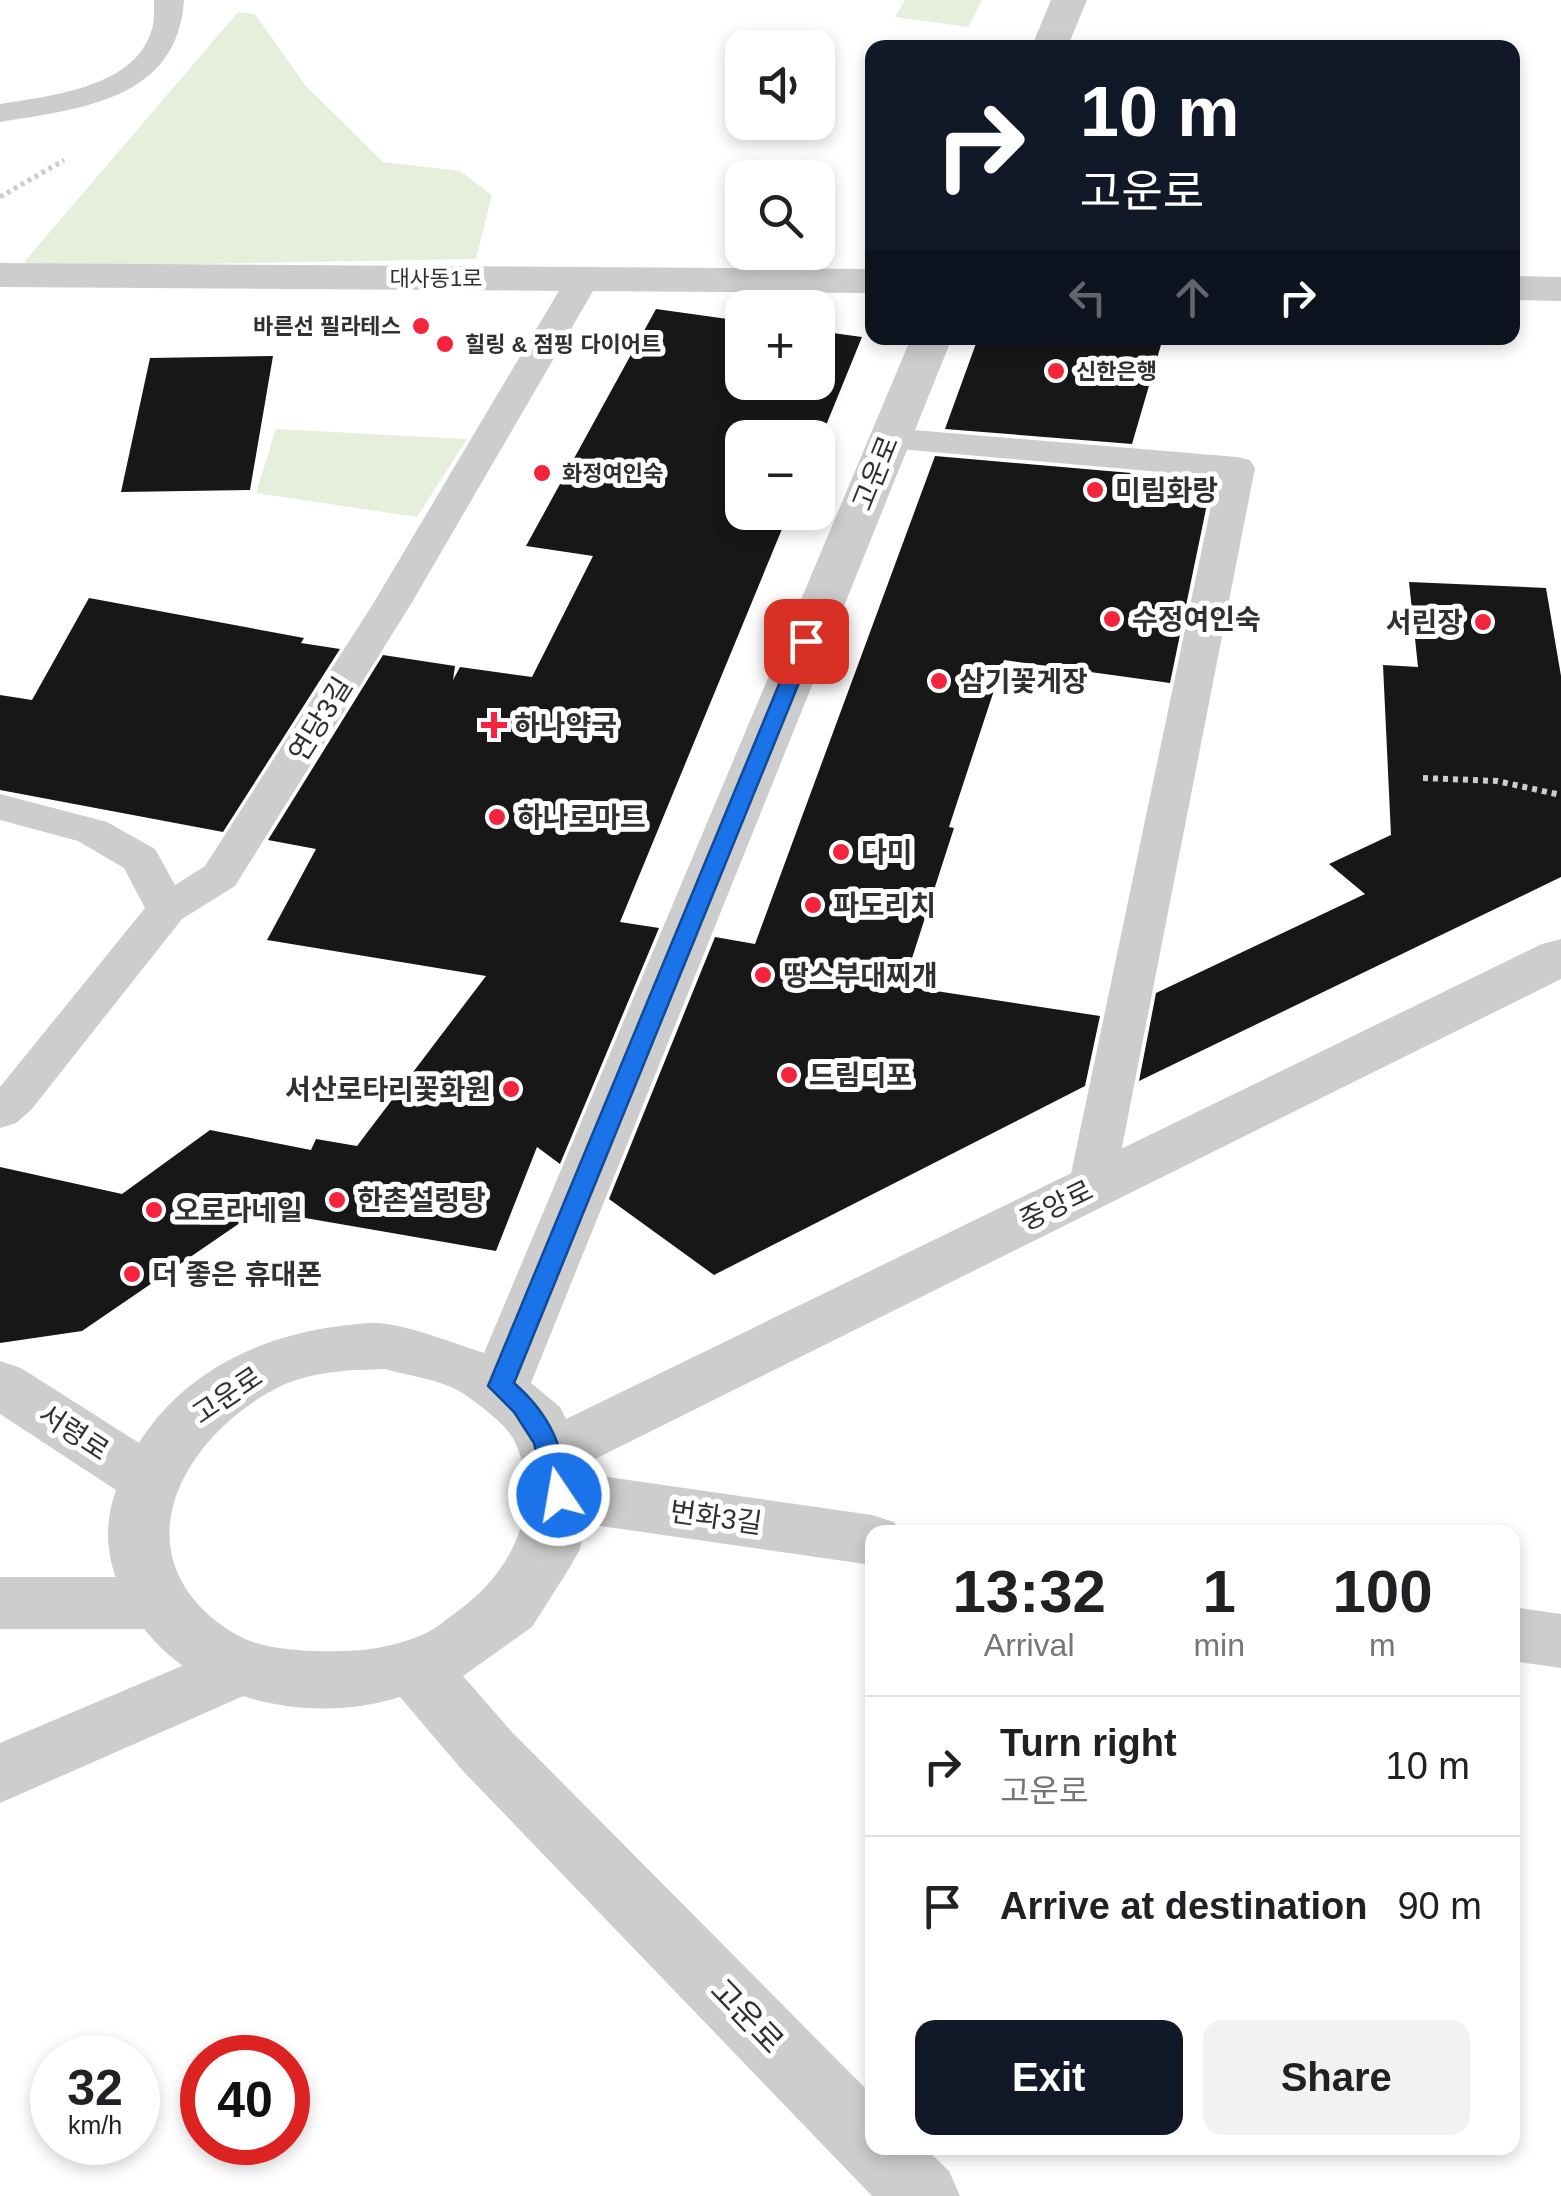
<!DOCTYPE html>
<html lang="en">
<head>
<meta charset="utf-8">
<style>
	:root { --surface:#fff; --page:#f2f2f2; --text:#202124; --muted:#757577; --line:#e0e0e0; --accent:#111827 }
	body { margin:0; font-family:Arial,"Noto Sans KR",sans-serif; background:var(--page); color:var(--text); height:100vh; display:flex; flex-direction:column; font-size:38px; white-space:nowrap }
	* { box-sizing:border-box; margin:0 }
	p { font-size:32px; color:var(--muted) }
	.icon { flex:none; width:55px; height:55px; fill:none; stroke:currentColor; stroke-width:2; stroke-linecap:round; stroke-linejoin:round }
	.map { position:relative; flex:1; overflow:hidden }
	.panel { position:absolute; left:865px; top:1525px; width:655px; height:630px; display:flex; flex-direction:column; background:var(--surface); border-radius:20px; box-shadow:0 5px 15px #0003 }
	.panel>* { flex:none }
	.hud { position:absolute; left:865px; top:40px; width:655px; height:305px; border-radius:20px; box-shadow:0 5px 15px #0003; background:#111827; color:#fff; overflow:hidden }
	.fabs { position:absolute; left:725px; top:30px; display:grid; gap:20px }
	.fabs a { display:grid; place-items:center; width:110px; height:110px; border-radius:20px; background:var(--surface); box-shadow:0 5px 15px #0003; font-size:50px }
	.speed { position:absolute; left:30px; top:2035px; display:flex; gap:20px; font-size:50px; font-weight:700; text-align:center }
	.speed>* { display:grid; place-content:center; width:130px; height:130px; border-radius:50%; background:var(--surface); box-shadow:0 5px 15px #0003; line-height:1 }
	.speed small { font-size:25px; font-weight:400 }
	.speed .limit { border:15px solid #d22; background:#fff; color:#111 }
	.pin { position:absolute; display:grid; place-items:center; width:85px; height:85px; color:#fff; margin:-42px; border-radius:20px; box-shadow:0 5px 15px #0006 }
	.me { position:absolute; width:110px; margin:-55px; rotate:348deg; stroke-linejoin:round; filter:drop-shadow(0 0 8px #0008) }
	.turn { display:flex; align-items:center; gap:35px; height:210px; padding:0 50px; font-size:45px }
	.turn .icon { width:130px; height:130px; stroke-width:2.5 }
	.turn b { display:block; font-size:70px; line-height:85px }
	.lanes { display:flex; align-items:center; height:95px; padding:0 50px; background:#0003; justify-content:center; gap:50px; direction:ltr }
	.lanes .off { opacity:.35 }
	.eta { display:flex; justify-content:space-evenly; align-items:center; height:170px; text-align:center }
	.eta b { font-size:60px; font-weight:700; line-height:70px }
	.action { display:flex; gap:20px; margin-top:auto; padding:20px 50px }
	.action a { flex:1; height:115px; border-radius:20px; background:var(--accent); color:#fff; font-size:40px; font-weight:700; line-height:115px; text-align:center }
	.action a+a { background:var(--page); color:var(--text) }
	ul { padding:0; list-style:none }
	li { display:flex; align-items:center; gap:30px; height:140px; padding:0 50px; border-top:2px solid var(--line) }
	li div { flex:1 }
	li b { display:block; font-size:38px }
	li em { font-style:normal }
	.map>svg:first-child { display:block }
</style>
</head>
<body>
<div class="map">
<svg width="1561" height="2196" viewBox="0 0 1561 2196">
	<rect width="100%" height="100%" fill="#fff"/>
	<!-- green -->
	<g fill="#e6eedc">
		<polygon points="905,0 982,0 968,27 895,17"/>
		<polygon points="238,12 255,14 305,85 383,162 460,171 492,195 476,259 40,267 24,262"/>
		<polygon points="276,429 467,439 417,517 256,493"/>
	</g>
	<!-- building -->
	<g fill="#171717">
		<polygon points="656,309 742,321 742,382 818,382 818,331 862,337 818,445 818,438 742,438 742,512 789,512 620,922 659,928 560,1164 537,1147 496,1251 259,1210 82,1331 0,1343 0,1167 122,1194 210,1130 311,1150 316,1139 357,1146 486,976 267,940 316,849 268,840 383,655 455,666 453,680 460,667 532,677 593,556 526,546"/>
		<polygon points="978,338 1163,338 1132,444 945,429"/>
		<polygon points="273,356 250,490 121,492 150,358"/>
		<polygon points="935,456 1212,480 1170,683 1004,660 949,827 954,828 903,986 1100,1016 1085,1086 714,1275 609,1199 715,937 755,944"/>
		<polygon points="1409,582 1546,588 1561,676 1561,877 1139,1081 1156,993 1365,894 1329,864 1391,835 1383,665 1418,667"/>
		<polygon points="89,598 304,638 301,643 340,649 223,832 0,790 0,695 32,700"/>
	</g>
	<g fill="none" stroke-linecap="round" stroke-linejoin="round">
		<!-- path-far1 -->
		<polyline stroke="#cdcdcd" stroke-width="5" stroke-dasharray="4 4" stroke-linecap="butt" points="0,197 64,160"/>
		<!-- path -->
		<polyline stroke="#cdcdcd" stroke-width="6" stroke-dasharray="5 5" stroke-linecap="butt" points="1423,778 1497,781 1561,795"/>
		<!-- service -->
		<g fill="#cdcdcd" fill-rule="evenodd">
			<path d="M154 0H184C178 100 80 109 0 122V104C49 96 133 88 151 32 155 22 154 10 154 0Z"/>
			<polygon points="583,269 595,272 600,279 411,604 235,886 182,919 31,1110 16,1123 0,1128 0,1087 145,908 124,868 78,841 0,820 0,794 107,822 155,849 175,885 205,866 373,604 566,279 571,272"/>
			<polygon points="889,428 1237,457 1250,460 1255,468 1114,1188 1107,1200 1091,1205 1075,1200 1068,1188 1217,477 876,447 871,439 876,431"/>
		</g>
		<!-- minor -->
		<g fill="#cdcdcd" fill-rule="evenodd">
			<polygon points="0,263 872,269 872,293 0,287"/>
			<polygon points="1512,276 1561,277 1561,301 1512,300"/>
			<polygon points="559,1470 872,1515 894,1522 900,1532 872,1532 872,1565 559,1520 537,1512 528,1495 537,1478"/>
			<polygon points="0,1577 158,1577 181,1584 190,1603 181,1622 158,1629 0,1629"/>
			<polygon points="1512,1607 1561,1614 1561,1668 1512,1661"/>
			<polygon points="241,1641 264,1649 274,1668 264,1687 0,1803 0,1743"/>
		</g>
		<!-- tertiary -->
		<g fill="#cdcdcd" fill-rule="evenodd">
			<polygon points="1051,0 1087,0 1067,48 1031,48"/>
			<path d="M911 338H952L531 1383 560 1407 566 1419 1542 944 1561 939V979L583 1465 590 1485 580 1549 570 1567 532 1627 463 1676 511 1731 872 2095V2148H925L949 2171 960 2196H872L463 1771 400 1697C304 1727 183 1699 130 1608 108 1570 101 1532 116 1490L0 1414V1361L21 1368 139 1443C181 1375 255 1338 333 1327 349 1325 370 1321 387 1324 419 1329 453 1343 484 1353ZM385 1369C409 1376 444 1380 464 1394 478 1404 506 1424 514 1440 545 1504 513 1571 459 1610 448 1618 435 1630 422 1635 382 1651 353 1652 311 1651 275 1649 249 1646 220 1624 117 1546 189 1431 281 1386 313 1371 351 1370 385 1369Z"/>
		</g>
	</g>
	<!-- route -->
	<path fill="#1a73e8" stroke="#114b97" stroke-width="2.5" d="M806 635 816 641 514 1383C553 1417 561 1447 572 1495L568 1502H550L546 1495 534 1443 514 1412 488 1386 797 641Z"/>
	<!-- markers -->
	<g fill="#f5233b" stroke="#fff" stroke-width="4">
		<circle cx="421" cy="326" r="10"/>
		<circle cx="445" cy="344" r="10"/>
		<circle cx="1056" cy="371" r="10"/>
		<circle cx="542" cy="473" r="10"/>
		<circle cx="1095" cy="490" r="10"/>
		<circle cx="1112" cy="619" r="10"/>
		<circle cx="1483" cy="622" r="10"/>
		<circle cx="939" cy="681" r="10"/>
		<path d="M489 710h10v10h10v10h-10v10h-10v-10h-10v-10h10z"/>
		<circle cx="497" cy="817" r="10"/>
		<circle cx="841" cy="852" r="10"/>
		<circle cx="813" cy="905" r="10"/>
		<circle cx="763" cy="975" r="10"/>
		<circle cx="789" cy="1075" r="10"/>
		<circle cx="511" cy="1089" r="10"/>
		<circle cx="337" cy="1200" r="10"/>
		<circle cx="154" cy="1210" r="10"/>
		<circle cx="132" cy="1274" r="10"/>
	</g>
	<g text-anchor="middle" stroke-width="10" stroke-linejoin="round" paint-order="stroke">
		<!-- far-street labels -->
		<g font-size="22" fill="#303030" stroke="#fff">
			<text x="436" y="286">대사동1로</text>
		</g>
		<!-- far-poi labels -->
		<g font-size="22" font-weight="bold" fill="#303030" stroke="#fff" text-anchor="start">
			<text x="401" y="334" text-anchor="end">바른선 필라테스</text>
			<text x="465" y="352">힐링 &amp; 점핑 다이어트</text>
			<text x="1076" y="379">신한은행</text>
			<text x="562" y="481">화정여인숙</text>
		</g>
		<!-- street labels -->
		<g font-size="28" fill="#303030" stroke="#fff">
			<text transform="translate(875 473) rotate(-68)" y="10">고운로</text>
			<text transform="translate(320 719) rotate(-58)" y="10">연당3길</text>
			<text transform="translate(1056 1205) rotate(-26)" y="10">중앙로</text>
			<text transform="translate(227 1395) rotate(-34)" y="10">고운로</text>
			<text transform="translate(74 1432) rotate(33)" y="10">서령로</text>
			<text transform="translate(716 1517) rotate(8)" y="10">번화3길</text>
		</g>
		<!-- poi labels -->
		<g font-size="28" font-weight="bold" fill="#303030" stroke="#fff" text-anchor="start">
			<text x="1115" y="500">미림화랑</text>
			<text x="1132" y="629">수정여인숙</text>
			<text x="1463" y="632" text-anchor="end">서린장</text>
			<text x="959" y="691">삼기꽃게장</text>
			<text x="514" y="735">하나약국</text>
			<text x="517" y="827">하나로마트</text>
			<text x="861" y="862">다미</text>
			<text x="833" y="915">파도리치</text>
			<text x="783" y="985">땅스부대찌개</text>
			<text x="809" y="1085">드림디포</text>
			<text x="491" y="1099" text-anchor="end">서산로타리꽃화원</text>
			<text x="357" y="1210">한촌설렁탕</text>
			<text x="174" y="1220">오로라네일</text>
			<text x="152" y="1284">더 좋은 휴대폰</text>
		</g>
		<!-- near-street labels -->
		<g font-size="32" fill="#303030" stroke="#fff">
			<text transform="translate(747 2016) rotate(46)" y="11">고운로</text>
		</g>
	</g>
</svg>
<div class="fabs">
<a><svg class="icon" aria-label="sound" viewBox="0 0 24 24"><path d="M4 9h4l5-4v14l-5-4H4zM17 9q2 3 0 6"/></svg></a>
<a><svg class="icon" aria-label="search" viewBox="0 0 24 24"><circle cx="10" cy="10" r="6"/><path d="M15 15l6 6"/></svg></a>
<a>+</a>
<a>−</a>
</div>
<div class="speed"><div>32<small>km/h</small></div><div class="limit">40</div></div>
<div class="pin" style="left:806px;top:641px;background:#d93025"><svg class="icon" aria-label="arrive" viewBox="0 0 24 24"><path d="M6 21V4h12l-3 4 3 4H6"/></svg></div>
<svg class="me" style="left:559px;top:1495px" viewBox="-20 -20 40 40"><circle r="17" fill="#1a73e8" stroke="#fff" stroke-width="3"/><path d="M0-11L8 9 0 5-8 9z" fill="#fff"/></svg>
<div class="hud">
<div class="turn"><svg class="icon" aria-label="right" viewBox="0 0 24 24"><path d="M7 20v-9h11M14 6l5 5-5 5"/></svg><div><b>10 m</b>고운로</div></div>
<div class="lanes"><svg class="icon off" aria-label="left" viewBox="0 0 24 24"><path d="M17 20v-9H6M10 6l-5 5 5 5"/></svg><svg class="icon off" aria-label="ahead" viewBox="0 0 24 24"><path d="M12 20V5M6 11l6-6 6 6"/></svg><svg class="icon" aria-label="right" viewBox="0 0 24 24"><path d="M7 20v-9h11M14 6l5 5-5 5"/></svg></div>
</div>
<section class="panel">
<div class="eta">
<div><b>13:32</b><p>Arrival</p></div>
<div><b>1</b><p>min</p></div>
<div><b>100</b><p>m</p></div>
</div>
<ul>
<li><svg class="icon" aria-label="right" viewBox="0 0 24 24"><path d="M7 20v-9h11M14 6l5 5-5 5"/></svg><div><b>Turn right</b><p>고운로</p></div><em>10 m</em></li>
<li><svg class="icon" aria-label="arrive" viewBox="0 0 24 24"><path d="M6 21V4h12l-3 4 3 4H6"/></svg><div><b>Arrive at destination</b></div><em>90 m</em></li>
</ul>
<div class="action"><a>Exit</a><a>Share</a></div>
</section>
</div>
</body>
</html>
